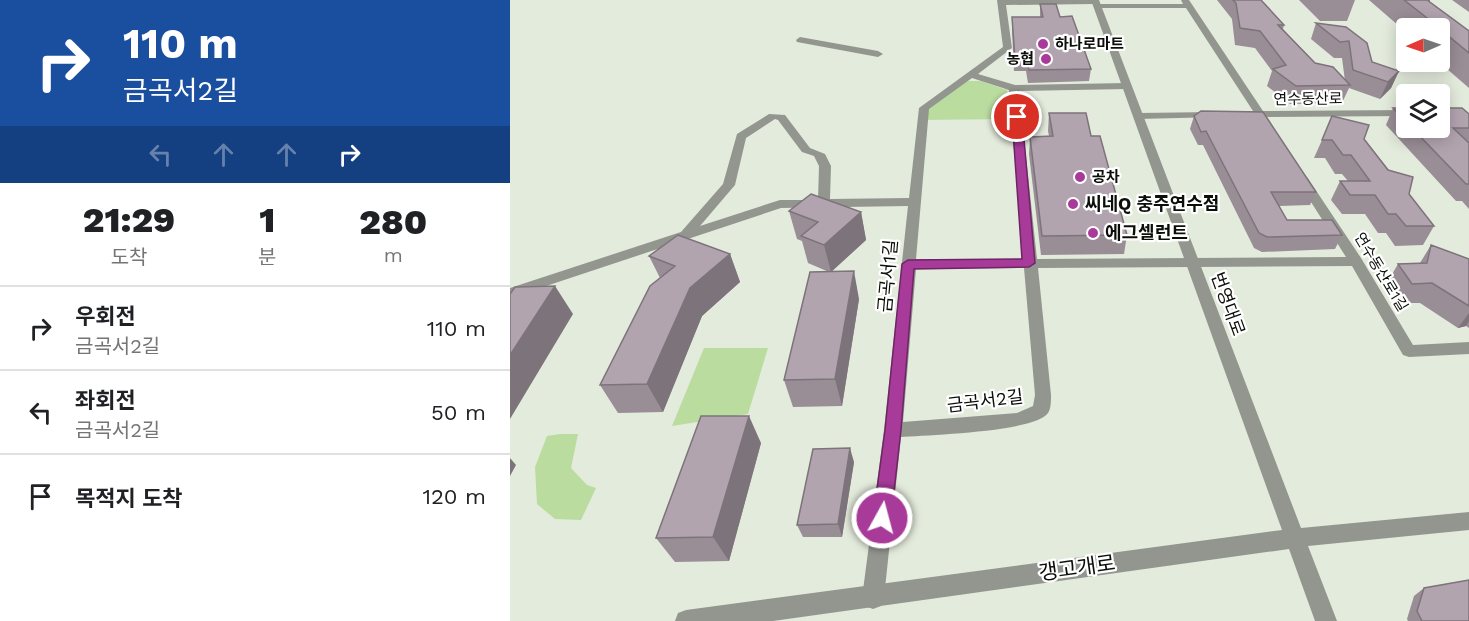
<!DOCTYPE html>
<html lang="ko">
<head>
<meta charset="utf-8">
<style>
	:root { --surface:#fff; --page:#f6f6f6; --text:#202124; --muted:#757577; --line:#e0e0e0 }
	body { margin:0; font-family:"Work Sans","Noto Sans KR",sans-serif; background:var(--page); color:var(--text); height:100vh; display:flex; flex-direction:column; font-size:22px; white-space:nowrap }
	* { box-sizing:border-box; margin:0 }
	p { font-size:20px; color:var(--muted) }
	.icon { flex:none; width:33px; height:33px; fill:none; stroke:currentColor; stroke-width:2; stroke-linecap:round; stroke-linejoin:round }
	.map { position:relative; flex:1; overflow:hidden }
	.side { display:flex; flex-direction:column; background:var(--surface); width:510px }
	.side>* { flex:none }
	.banner { background:#1a4fa0; color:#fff; overflow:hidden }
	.needle { width:39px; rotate:268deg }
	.fabs { position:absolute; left:886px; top:18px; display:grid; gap:12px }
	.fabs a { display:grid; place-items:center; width:54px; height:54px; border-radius:6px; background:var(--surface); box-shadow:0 3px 15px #0003; font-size:30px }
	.pin { position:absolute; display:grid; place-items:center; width:51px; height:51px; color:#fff; margin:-26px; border:3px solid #fff; border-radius:50%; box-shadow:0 2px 6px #0007 }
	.me { position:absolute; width:66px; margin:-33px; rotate:7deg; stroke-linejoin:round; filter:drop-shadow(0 0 4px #0008) }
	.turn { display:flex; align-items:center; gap:21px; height:126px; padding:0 24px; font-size:27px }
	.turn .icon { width:78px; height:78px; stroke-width:2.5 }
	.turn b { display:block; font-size:42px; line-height:51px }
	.lanes { display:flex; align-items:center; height:57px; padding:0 24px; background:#0003; justify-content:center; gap:30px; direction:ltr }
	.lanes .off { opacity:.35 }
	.eta { display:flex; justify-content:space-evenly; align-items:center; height:102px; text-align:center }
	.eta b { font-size:36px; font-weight:800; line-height:42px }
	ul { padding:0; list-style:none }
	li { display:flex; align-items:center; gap:18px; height:84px; padding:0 24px; border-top:2px solid var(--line) }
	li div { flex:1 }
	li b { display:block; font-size:22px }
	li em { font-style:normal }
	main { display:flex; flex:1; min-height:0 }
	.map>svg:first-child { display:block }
</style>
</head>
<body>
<main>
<section class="side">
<div class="banner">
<div class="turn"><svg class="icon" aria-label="right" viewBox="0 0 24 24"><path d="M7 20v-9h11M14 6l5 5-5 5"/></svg><div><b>110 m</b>금곡서2길</div></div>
<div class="lanes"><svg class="icon off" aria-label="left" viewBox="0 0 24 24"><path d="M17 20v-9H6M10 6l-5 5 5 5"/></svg><svg class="icon off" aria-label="ahead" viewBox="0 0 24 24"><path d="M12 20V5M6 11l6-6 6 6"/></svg><svg class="icon off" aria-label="ahead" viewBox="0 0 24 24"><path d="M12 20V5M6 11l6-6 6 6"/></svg><svg class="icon" aria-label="right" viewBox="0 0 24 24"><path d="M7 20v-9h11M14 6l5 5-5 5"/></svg></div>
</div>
<div class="eta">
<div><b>21:29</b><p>도착</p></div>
<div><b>1</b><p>분</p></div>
<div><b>280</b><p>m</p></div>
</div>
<ul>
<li><svg class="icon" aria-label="right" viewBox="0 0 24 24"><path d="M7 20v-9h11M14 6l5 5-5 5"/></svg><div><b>우회전</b><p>금곡서2길</p></div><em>110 m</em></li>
<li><svg class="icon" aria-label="left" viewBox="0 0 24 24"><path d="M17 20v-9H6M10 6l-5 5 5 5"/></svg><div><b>좌회전</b><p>금곡서2길</p></div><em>50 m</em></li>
<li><svg class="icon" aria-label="arrive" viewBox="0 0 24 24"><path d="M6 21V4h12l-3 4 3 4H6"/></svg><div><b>목적지 도착</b></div><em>120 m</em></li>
</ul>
</section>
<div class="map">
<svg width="959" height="621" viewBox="0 0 959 621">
	<rect width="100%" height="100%" fill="#e3ebdc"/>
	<!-- green -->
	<g fill="#bbdc9f">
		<polygon points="452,81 471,81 497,90 499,119 413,120 414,108"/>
		<polygon points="194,348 258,348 238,414 162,426"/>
		<polygon points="50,434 68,434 61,468 77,485 86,488 71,520 45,519 27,504 25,467 37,436"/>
	</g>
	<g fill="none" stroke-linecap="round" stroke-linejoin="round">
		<!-- minor -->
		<g fill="#92968f" fill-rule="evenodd">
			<path d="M487 0H586L588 4H673L671 0H679L753 111 897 110V116L757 117 764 128 759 131 755 130 747 117 739 114 743 111 676 8H584V4L496 5 502 48 468 74 505 85 617 83 622 86 617 89 509 91 527 259 836 257 787 180 793 176 797 177 851 258 903 345 959 342V354L899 357 893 355 842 266 528 268 541 395C541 401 541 409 538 413 525 432 417 435 391 437L374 598 371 606 363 609 355 606 352 598 374 430 398 206 271 208 0 298V288L171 232 213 184 227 134 259 114 275 115 300 148 315 154 321 166 320 199 399 198 409 108 493 47ZM462 78 499 90 513 259H406L419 109ZM265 119 268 120 292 152 304 156 309 166 308 200H270L190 226 225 185 236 138ZM514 268 525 395 523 406 507 413 393 422 406 269Z"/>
			<polygon points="290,37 368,51 373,54 368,57 287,42 286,40"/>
			<polygon points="705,112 710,115 709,117 628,119 623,116 628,113"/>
		</g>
		<!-- tertiary -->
		<polygon fill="#92968f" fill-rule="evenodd" points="581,0 589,0 791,528 959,512 959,530 798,546 827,621 805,621 779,549 263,621 165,621 168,613 176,610 772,530"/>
	</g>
	<!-- wall -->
	<g fill="#998d96">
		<polygon points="707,0 751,0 774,25 773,29 805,63 835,81 832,58 824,58 801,39 806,23 836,27 862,62 889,71 881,88 870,99 839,88 832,103 780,104 757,86 762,71 745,48 725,45 722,19"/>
		<polygon points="789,0 845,0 837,21 810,21"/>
		<polygon points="859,0 920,0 920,2 959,31 959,88 929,62 930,62 930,28 897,28 897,33"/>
		<polygon points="942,0 959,0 959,12"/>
		<polygon points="530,4 550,17 581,69 579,81 518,83 516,71 504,71 502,29 502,17 530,17"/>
		<polygon points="883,108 897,108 897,128 930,128 959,114 959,209 952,201 946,201 876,125"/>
		<polygon points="539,113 581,136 617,235 614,254 531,255 519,154 520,137 539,136 538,131"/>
		<polygon points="684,116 806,192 800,205 769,206 777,220 832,235 825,249 752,252 744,248 693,145 688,145 680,129"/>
		<polygon points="854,139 924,226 913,245 885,246 876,233 868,233 855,214 832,214 821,200 830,181 838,181 832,174 825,174 815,158 804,158 812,140"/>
		<polygon points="279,211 351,212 356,240 321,272 349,299 332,406 283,407 274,380 319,272 298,263 292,241 287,239"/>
		<polygon points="921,245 959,259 959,328 956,326 948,328 910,303 890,303 877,283 888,264 910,263"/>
		<polygon points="220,254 230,282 192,316 153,412 108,413 90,385 150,278 139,256"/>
		<polygon points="251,443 219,561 165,562 146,538"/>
		<polygon points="344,462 332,537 293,537 287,525"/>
		<polygon points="914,588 959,621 898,621 897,619 904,596"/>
	</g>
	<!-- shaded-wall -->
	<g fill="#7d737a">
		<polygon points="889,71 881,88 870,99 878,82"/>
		<polygon points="351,212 356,240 321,272 314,245"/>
		<polygon points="220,254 230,282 192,316 153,412 137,384 180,288"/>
		<polygon points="344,271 349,299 332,406 325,379"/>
		<polygon points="45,286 63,314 0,419 0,355"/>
		<polygon points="959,313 959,321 956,326 948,328"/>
		<polygon points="239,416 251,443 219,561 203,537"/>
		<polygon points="340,448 344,462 332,537 328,524"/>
		<polygon points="0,458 6,465 0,476"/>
	</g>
	<!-- building -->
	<g fill="#b2a4af" stroke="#7d737a" stroke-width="1.5">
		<polygon points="723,0 751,0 774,25 768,25 805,63 823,67 840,85 786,86 763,69 776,65 750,31 730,28 726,3"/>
		<polygon points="894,0 917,0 959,31 959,53 930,29 930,28"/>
		<polygon points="530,4 546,4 550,17 562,16 581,69 519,70 516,59 505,59 502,17 533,17"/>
		<polygon points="806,23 836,27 857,43 862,62 889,71 878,82 843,70 839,41 830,42"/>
		<polygon points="883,108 897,108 897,123"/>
		<polygon points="930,108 952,108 959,114 959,128 943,128 959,143 959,184 956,184 902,128 930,128"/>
		<polygon points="691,111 753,112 806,192 761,192 777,220 822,220 832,235 757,237 749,233 696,131 691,132 684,116"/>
		<polygon points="539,113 576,113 581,136 590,136 617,235 532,236 520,137 543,136"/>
		<polygon points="822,116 859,125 854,139 878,170 903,177 899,194 924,226 896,226 886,214 878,214 865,195 840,195 830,181 860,181 841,155 833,155 822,140 812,140"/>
		<polygon points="301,194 351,212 314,245 291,236 308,222 279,211"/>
		<polygon points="168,235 220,254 180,288 137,384 90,385 140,286 165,266 139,256"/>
		<polygon points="921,245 959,259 959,306 922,283 902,284 888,264 917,263"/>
		<polygon points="344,271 325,379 274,380 300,272"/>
		<polygon points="45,286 0,355 0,294 5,287"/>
		<polygon points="191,416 239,416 203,537 146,538"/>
		<polygon points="340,448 328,524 287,525 303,449"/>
		<polygon points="959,580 959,621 912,621 907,611 914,588"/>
	</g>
	<!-- route -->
	<polygon fill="#a83b9a" stroke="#6d2664" stroke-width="1.5" points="507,114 512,117 525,263 519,267 404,269 391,430 381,518 378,523 372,526 365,523 363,518 375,430 392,264 398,260 512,259 502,117"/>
	<!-- markers -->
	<g fill="#a83b9a" stroke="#fff" stroke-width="2">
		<circle cx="533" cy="44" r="6"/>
		<circle cx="536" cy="59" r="6"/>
		<circle cx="570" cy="177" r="6"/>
		<circle cx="563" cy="204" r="6"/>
		<circle cx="583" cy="233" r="6"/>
	</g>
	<g text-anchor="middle" stroke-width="4.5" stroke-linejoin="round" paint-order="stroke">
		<!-- far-poi labels -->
		<g font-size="15" font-weight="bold" fill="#0c0e09" stroke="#fff" text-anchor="start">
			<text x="545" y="49">하나로마트</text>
			<text x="524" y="64" text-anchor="end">농협</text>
			<text x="582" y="182">공차</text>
		</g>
		<!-- far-street labels -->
		<g font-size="15" fill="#0c0e09" stroke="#fff">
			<text transform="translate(798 99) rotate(-1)" y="5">연수동산로</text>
			<text transform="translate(871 272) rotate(59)" y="5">연수동산로1길</text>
		</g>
		<!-- poi labels -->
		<g font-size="18" font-weight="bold" fill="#0c0e09" stroke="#fff" text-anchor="start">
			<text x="575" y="210">씨네Q 충주연수점</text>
			<text x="595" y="239">에그셀런트</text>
		</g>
		<!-- street labels -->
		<g font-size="18" fill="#0c0e09" stroke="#fff">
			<text transform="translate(378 276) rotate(-85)" y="6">금곡서1길</text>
			<text transform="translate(718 304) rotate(70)" y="6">번영대로</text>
			<text transform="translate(475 401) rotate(-7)" y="6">금곡서2길</text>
		</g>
		<!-- near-street labels -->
		<g font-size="21" fill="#0c0e09" stroke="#fff">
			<text transform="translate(567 568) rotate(-8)" y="7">갱고개로</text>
		</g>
	</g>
</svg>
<div class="fabs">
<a><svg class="needle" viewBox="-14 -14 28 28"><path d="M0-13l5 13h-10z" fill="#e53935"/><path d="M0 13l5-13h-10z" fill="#757577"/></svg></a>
<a><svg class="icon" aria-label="layers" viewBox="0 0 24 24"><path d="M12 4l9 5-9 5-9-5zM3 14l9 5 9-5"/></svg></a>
</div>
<div class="pin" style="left:507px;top:117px;background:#d93025"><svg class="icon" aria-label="arrive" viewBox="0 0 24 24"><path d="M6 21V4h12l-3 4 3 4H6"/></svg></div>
<svg class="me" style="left:372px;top:518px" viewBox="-20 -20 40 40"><circle r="17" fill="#a83b9a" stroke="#fff" stroke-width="3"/><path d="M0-11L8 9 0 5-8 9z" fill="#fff"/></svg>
</div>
</main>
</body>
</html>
